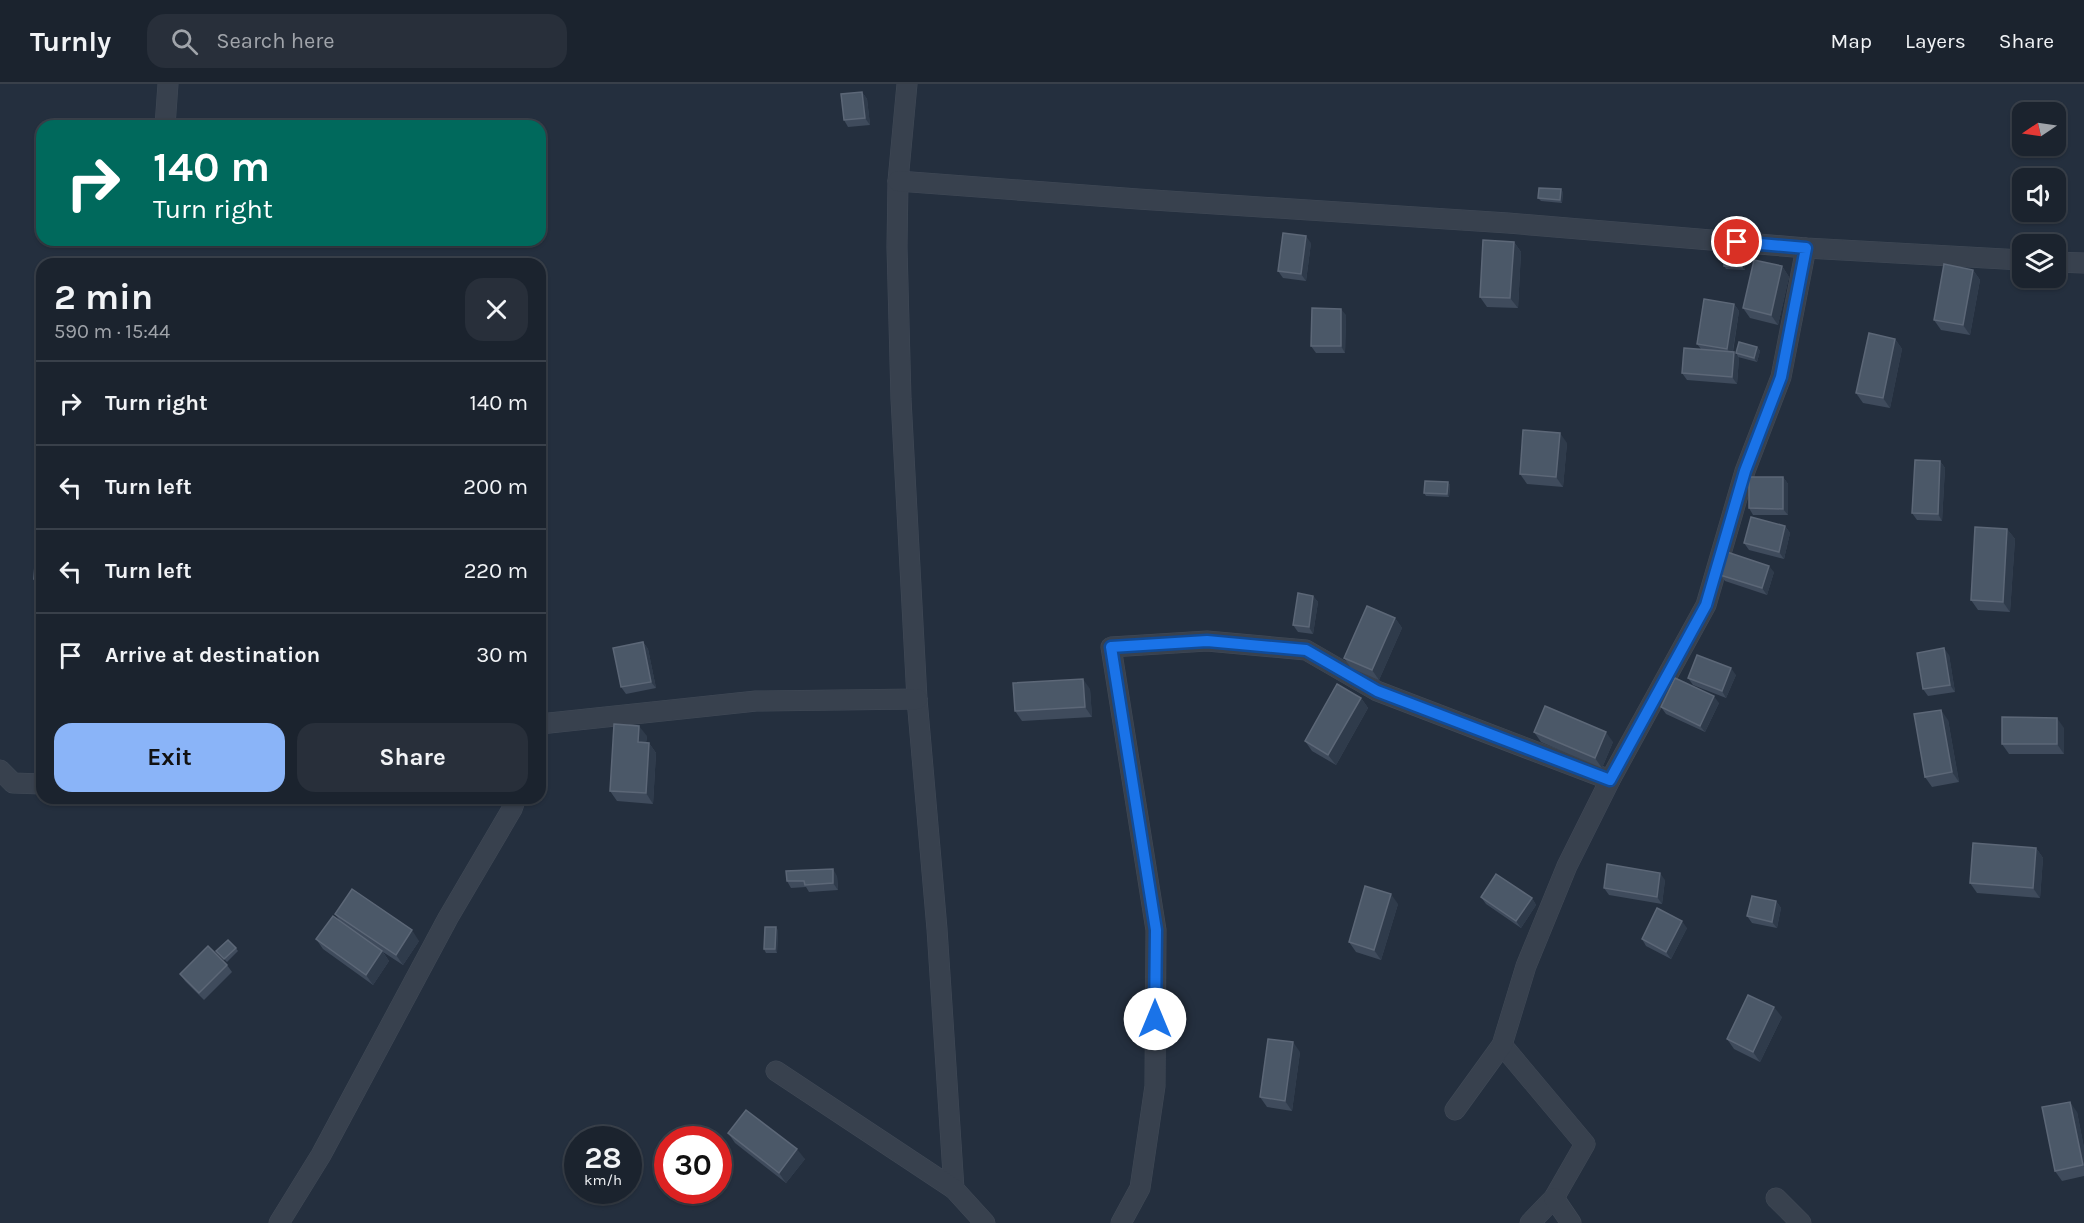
<!DOCTYPE html>
<html lang="en">
<head>
<meta charset="utf-8">
<style>
	:root { --surface:#1b232e; --page:#282f3a; --text:#f1f3f6; --muted:#a0a4aa; --line:#39404a; --accent:#8ab4f8 }
	body { margin:0; font-family:Karla,sans-serif; background:var(--page); color:var(--text); height:100vh; display:flex; flex-direction:column; font-size:22px; white-space:nowrap }
	* { box-sizing:border-box; margin:0 }
	p { font-size:20px; color:var(--muted) }
	.icon { flex:none; width:33px; height:33px; fill:none; stroke:currentColor; stroke-width:2; stroke-linecap:round; stroke-linejoin:round }
	.map { position:relative; flex:1; overflow:hidden }
	.drawer { position:absolute; left:36px; top:174px; width:510px; height:546px; display:flex; flex-direction:column; background:var(--surface); border-radius:18px; box-shadow:0 2px 4px #0004,0 0 0 2px var(--line) }
	.drawer>* { flex:none }
	.guide { position:absolute; left:36px; top:36px; width:510px; height:126px; border-radius:18px; box-shadow:0 2px 4px #0004,0 0 0 2px var(--line); background:#00695c; color:#fff; overflow:hidden }
	.needle { width:39px; rotate:257deg }
	.fabs { position:absolute; left:2012px; top:18px; display:grid; gap:12px }
	.fabs a { display:grid; place-items:center; width:54px; height:54px; border-radius:12px; background:var(--surface); box-shadow:0 2px 4px #0004,0 0 0 2px var(--line); font-size:30px }
	.speed { position:absolute; left:564px; top:1042px; display:flex; gap:12px; font-size:30px; font-weight:700; text-align:center }
	.speed>* { display:grid; place-content:center; width:78px; height:78px; border-radius:50%; background:var(--surface); box-shadow:0 2px 4px #0004,0 0 0 2px var(--line); line-height:1 }
	.speed small { font-size:15px; font-weight:400 }
	.speed .limit { border:9px solid #d22; background:#fff; color:#111 }
	.pin { position:absolute; display:grid; place-items:center; width:51px; height:51px; color:#fff; margin:-26px; border:3px solid #fff; border-radius:50%; box-shadow:0 2px 6px #0007 }
	.me { position:absolute; width:66px; margin:-33px; rotate:0deg; stroke-linejoin:round; filter:drop-shadow(0 0 4px #0008) }
	.turn { display:flex; align-items:center; gap:21px; height:126px; padding:0 18px; font-size:27px }
	.turn .icon { width:78px; height:78px; stroke-width:2.5 }
	.turn b { display:block; font-size:42px; line-height:51px }
	.round { display:grid; place-items:center; flex:none; width:63px; height:63px; border-radius:18px; background:var(--page) }
	.headline { display:flex; align-items:center; justify-content:space-between; height:102px; padding:0 18px }
	h1 { font-size:36px; font-weight:700; line-height:45px }
	.action { display:flex; gap:12px; margin-top:auto; padding:12px 18px }
	.action a { flex:1; height:69px; border-radius:18px; background:var(--accent); color:#111; font-size:24px; font-weight:700; line-height:69px; text-align:center }
	.action a+a { background:var(--page); color:var(--text) }
	ul { padding:0; list-style:none }
	li { display:flex; align-items:center; gap:18px; height:84px; padding:0 18px; border-top:2px solid var(--line) }
	li div { flex:1 }
	li b { display:block; font-size:22px }
	li em { font-style:normal }
	header { display:flex; align-items:center; gap:36px; box-sizing:border-box; height:84px; padding:0 30px; background:var(--surface); border-bottom:2px solid var(--line) }
	header strong { font-size:28px }
	nav { display:flex; gap:33px; margin-inline-start:auto; font-size:21px }
	.search { width:420px; height:54px; background:var(--page); display:flex; align-items:center; gap:15px; box-sizing:border-box; padding:0 21px; border-radius:18px; color:var(--muted); font-size:22px }
	.map>svg:first-child { display:block }
</style>
</head>
<body>
<header>
<strong>Turnly</strong>
<div class="search"><svg class="icon" aria-label="search" viewBox="0 0 24 24"><circle cx="10" cy="10" r="6"/><path d="M15 15l6 6"/></svg>Search here</div>
<nav><a>Map</a><a>Layers</a><a>Share</a></nav>
</header>
<div class="map">
<svg width="2084" height="1139" viewBox="0 0 2084 1139">
	<rect width="100%" height="100%" fill="#242f3e"/>
	<g fill="none" stroke-linecap="round" stroke-linejoin="round">
		<defs>
			<g id="street">
				<polyline points="907,0 898,97 897,163 901,315 917,615 937,845 954,1105"/>
				<polyline points="165,42 168,0"/>
				<polyline points="898,97 1138,115 1508,139 1806,164 2022,176"/>
				<polyline points="2055,178 2084,179"/>
				<polyline points="540,640 756,617 917,615"/>
				<polyline points="0,686 13,699 42,700"/>
				<polyline points="1502,961 1585,1060 1554,1114 1530,1139"/>
				<polyline points="776,987 954,1105 985,1139"/>
				<polyline points="1455,1026 1502,961 1526,882 1567,782 1610,696 1706,521 1745,387 1781,293 1806,164"/>
				<polyline points="1554,1114 1571,1139"/>
				<polyline points="1776,1114 1801,1139"/>
				<polyline points="279,1139 321,1071 448,834 512,725 516,714"/>
				<polyline points="1121,1139 1140,1104 1155,1002 1156,846 1111,563 1207,557 1306,566 1377,607 1610,696"/>
			</g>
		</defs>
		<!-- street casing -->
		<use href="#street" stroke="#414a57" stroke-width="21"/>
		<!-- street -->
		<use href="#street" stroke="#38414e" stroke-width="20"/>
	</g>
	<!-- wall -->
	<g fill="#3f4b5c">
		<polygon points="862,8 867,15 870,41 848,43 844,36"/>
		<polygon points="1563,108 1562,119 1541,117 1538,114"/>
		<polygon points="1514,158 1521,168 1518,224 1487,223 1480,213"/>
		<polygon points="1311,159 1306,197 1283,194 1278,187"/>
		<polygon points="1745,174 1745,186 1726,185 1724,182"/>
		<polygon points="1782,182 1789,193 1778,241 1750,234 1743,224"/>
		<polygon points="1973,186 1980,196 1970,251 1941,246 1934,236"/>
		<polygon points="1734,220 1739,227 1733,268 1739,274 1737,300 1687,296 1682,289 1701,265 1697,260"/>
		<polygon points="1346,231 1345,269 1316,269 1311,262"/>
		<polygon points="1895,255 1902,265 1890,324 1863,319 1856,309"/>
		<polygon points="1757,263 1760,267 1757,278 1738,273 1736,269"/>
		<polygon points="1567,359 1563,403 1527,400 1520,390"/>
		<polygon points="1940,377 1945,384 1942,437 1917,436 1912,429"/>
		<polygon points="1783,393 1788,400 1788,431 1753,431 1749,424"/>
		<polygon points="1448,398 1450,401 1449,413 1426,412 1424,409"/>
		<polygon points="1785,442 1790,449 1784,475 1749,466 1744,459"/>
		<polygon points="2007,445 2015,455 2010,528 1978,526 1971,516"/>
		<polygon points="42,466 42,502 39,502 34,495"/>
		<polygon points="1774,488 1767,511 1725,497 1720,491"/>
		<polygon points="1313,512 1318,518 1313,550 1298,548 1293,541"/>
		<polygon points="1395,534 1402,544 1379,596 1351,584 1344,574"/>
		<polygon points="643,558 648,565 656,604 626,610 621,603"/>
		<polygon points="1949,571 1955,608 1928,612 1923,605"/>
		<polygon points="1736,591 1726,614 1693,601 1688,594"/>
		<polygon points="1090,605 1092,633 1022,637 1015,627"/>
		<polygon points="1361,614 1368,624 1336,681 1312,667 1305,657"/>
		<polygon points="1719,619 1705,648 1666,630 1661,623"/>
		<polygon points="1948,636 1959,698 1932,703 1925,693"/>
		<polygon points="2064,644 2064,670 2009,670 2002,660"/>
		<polygon points="1534,648 1613,658 1602,684 1541,658"/>
		<polygon points="647,652 646,659 649,659 656,669 653,720 617,717 610,707"/>
		<polygon points="2036,764 2043,774 2040,814 1977,809 1970,799"/>
		<polygon points="837,792 838,806 809,808 806,803 791,804 787,797"/>
		<polygon points="1665,796 1662,820 1609,811 1604,804"/>
		<polygon points="1481,813 1532,814 1536,821 1521,844 1486,820"/>
		<polygon points="1776,817 1781,824 1777,844 1752,839 1747,832"/>
		<polygon points="1398,820 1381,876 1356,868 1349,858"/>
		<polygon points="335,830 419,857 403,881 383,868 389,877 373,901 323,865 316,855 340,837"/>
		<polygon points="1687,844 1671,875 1646,862 1642,855"/>
		<polygon points="778,846 777,869 766,869 764,865"/>
		<polygon points="236,864 238,867 227,878 216,867"/>
		<polygon points="227,881 232,888 204,916 185,897 180,890"/>
		<polygon points="1782,933 1760,978 1734,965 1727,955"/>
		<polygon points="1300,968 1292,1027 1267,1023 1260,1013"/>
		<polygon points="2077,1028 2084,1064 2084,1092 2062,1097 2055,1087"/>
		<polygon points="728,1049 805,1075 786,1099 735,1059"/>
	</g>
	<!-- shaded-wall -->
	<g fill="#2f3b4b">
		<polygon points="862,8 867,15 870,41 865,34"/>
		<polygon points="1561,105 1563,108 1562,119 1560,116"/>
		<polygon points="1306,152 1311,159 1306,197 1301,190"/>
		<polygon points="1514,158 1521,168 1518,224 1510,214"/>
		<polygon points="1743,170 1745,174 1745,186 1742,183"/>
		<polygon points="1782,182 1789,193 1778,241 1771,231"/>
		<polygon points="1973,186 1980,196 1970,251 1963,241"/>
		<polygon points="1734,220 1739,227 1732,271 1727,265"/>
		<polygon points="1341,225 1346,231 1345,269 1341,262"/>
		<polygon points="1895,255 1902,265 1890,324 1883,314"/>
		<polygon points="1757,263 1760,267 1757,278 1754,274"/>
		<polygon points="1734,268 1739,274 1737,300 1732,293"/>
		<polygon points="1560,349 1567,359 1563,403 1556,393"/>
		<polygon points="1940,377 1945,384 1942,437 1938,430"/>
		<polygon points="1783,393 1788,400 1788,431 1783,425"/>
		<polygon points="1448,398 1450,401 1449,413 1447,410"/>
		<polygon points="1785,442 1790,449 1784,475 1779,468"/>
		<polygon points="2007,445 2015,455 2010,528 2003,518"/>
		<polygon points="1769,482 1774,488 1767,511 1762,504"/>
		<polygon points="1313,512 1318,518 1313,550 1309,543"/>
		<polygon points="1395,534 1402,544 1379,596 1372,586"/>
		<polygon points="643,558 648,565 656,604 651,598"/>
		<polygon points="1944,564 1949,571 1955,608 1950,601"/>
		<polygon points="1731,584 1736,591 1726,614 1722,607"/>
		<polygon points="1083,595 1090,605 1092,633 1085,623"/>
		<polygon points="1714,612 1719,619 1705,648 1700,642"/>
		<polygon points="1361,614 1368,624 1336,681 1328,671"/>
		<polygon points="1941,626 1948,636 1959,698 1952,688"/>
		<polygon points="2057,634 2064,644 2064,670 2057,660"/>
		<polygon points="639,642 647,652 645,668 638,658"/>
		<polygon points="1606,648 1613,658 1602,684 1595,674"/>
		<polygon points="649,659 656,669 653,720 646,709"/>
		<polygon points="2036,764 2043,774 2040,814 2033,804"/>
		<polygon points="833,785 837,792 838,806 833,799"/>
		<polygon points="1660,789 1665,796 1662,820 1657,813"/>
		<polygon points="1391,810 1398,820 1381,876 1374,866"/>
		<polygon points="1532,814 1536,821 1521,844 1516,837"/>
		<polygon points="1776,817 1781,824 1777,844 1772,838"/>
		<polygon points="1682,837 1687,844 1671,875 1666,868"/>
		<polygon points="776,843 778,846 777,869 775,865"/>
		<polygon points="412,846 419,857 403,881 396,871"/>
		<polygon points="382,867 389,877 373,901 366,891"/>
		<polygon points="1774,923 1782,933 1760,978 1753,968"/>
		<polygon points="1293,958 1300,968 1292,1027 1285,1017"/>
		<polygon points="2070,1018 2077,1028 2084,1064 2084,1083 2083,1081"/>
		<polygon points="797,1065 805,1075 786,1099 779,1089"/>
	</g>
	<!-- building -->
	<g fill="#4b5868" stroke="#5c6777" stroke-width="1.5">
		<polygon points="862,8 865,34 844,36 841,10"/>
		<polygon points="1539,104 1561,105 1560,116 1538,114"/>
		<polygon points="1283,149 1306,152 1301,190 1278,187"/>
		<polygon points="1483,156 1514,158 1510,214 1480,213"/>
		<polygon points="1724,170 1743,170 1742,183 1724,182"/>
		<polygon points="1754,176 1782,182 1771,231 1743,224"/>
		<polygon points="1944,180 1973,186 1963,241 1934,236"/>
		<polygon points="1704,215 1734,220 1727,265 1697,260"/>
		<polygon points="1312,224 1341,225 1341,262 1311,262"/>
		<polygon points="1869,249 1895,255 1883,314 1856,309"/>
		<polygon points="1739,258 1757,263 1754,274 1736,269"/>
		<polygon points="1684,264 1734,268 1732,293 1682,289"/>
		<polygon points="1523,346 1560,349 1556,393 1520,390"/>
		<polygon points="1915,376 1940,377 1938,430 1912,429"/>
		<polygon points="1749,393 1783,393 1783,425 1749,424"/>
		<polygon points="1425,397 1448,398 1447,410 1424,409"/>
		<polygon points="1751,433 1785,442 1779,468 1744,459"/>
		<polygon points="1975,443 2007,445 2003,518 1971,516"/>
		<polygon points="36,466 42,466 42,495 34,495"/>
		<polygon points="1727,468 1769,482 1762,504 1720,491"/>
		<polygon points="1298,509 1313,512 1309,543 1293,541"/>
		<polygon points="1367,522 1395,534 1372,586 1344,574"/>
		<polygon points="643,558 651,598 621,603 613,564"/>
		<polygon points="1944,564 1950,601 1923,605 1917,569"/>
		<polygon points="1697,571 1731,584 1722,607 1688,594"/>
		<polygon points="1675,594 1714,612 1700,642 1661,623"/>
		<polygon points="1083,595 1085,623 1015,627 1013,599"/>
		<polygon points="1337,600 1361,614 1328,671 1305,657"/>
		<polygon points="1545,622 1606,648 1595,674 1534,648"/>
		<polygon points="1941,626 1952,688 1925,693 1914,630"/>
		<polygon points="2002,633 2057,634 2057,660 2002,660"/>
		<polygon points="614,640 639,642 638,658 649,659 646,709 610,707"/>
		<polygon points="1973,759 2036,764 2033,804 1970,799"/>
		<polygon points="1607,780 1660,789 1657,813 1604,804"/>
		<polygon points="833,785 833,799 805,801 804,797 787,797 786,787"/>
		<polygon points="1496,790 1532,814 1516,837 1481,813"/>
		<polygon points="1365,802 1391,810 1374,866 1349,858"/>
		<polygon points="352,805 412,846 396,871 335,830"/>
		<polygon points="1752,812 1776,817 1772,838 1747,832"/>
		<polygon points="1657,824 1682,837 1666,868 1642,855"/>
		<polygon points="333,832 382,867 366,891 316,855"/>
		<polygon points="765,843 776,843 775,865 764,865"/>
		<polygon points="228,856 236,864 224,875 216,867"/>
		<polygon points="208,862 227,881 199,909 180,890"/>
		<polygon points="1748,911 1774,923 1753,968 1727,955"/>
		<polygon points="1268,955 1293,958 1285,1017 1260,1013"/>
		<polygon points="2070,1018 2083,1081 2055,1087 2042,1023"/>
		<polygon points="746,1026 797,1065 779,1089 728,1049"/>
	</g>
	<g fill="none" stroke-linecap="round" stroke-linejoin="round">
		<defs>
			<polyline id="route" points="1155,935 1156,846 1111,563 1207,557 1306,566 1377,607 1610,696 1706,521 1745,387 1781,293 1806,164 1737,158"/>
		</defs>
		<!-- route casing -->
		<use href="#route" stroke="#114b97" stroke-width="15"/>
		<!-- route -->
		<use href="#route" stroke="#1a73e8" stroke-width="10"/>
	</g>
</svg>
<div class="fabs">
<a><svg class="needle" viewBox="-14 -14 28 28"><path d="M0-13l5 13h-10z" fill="#e53935"/><path d="M0 13l5-13h-10z" fill="#a0a4aa"/></svg></a>
<a><svg class="icon" aria-label="sound" viewBox="0 0 24 24"><path d="M4 9h4l5-4v14l-5-4H4zM17 9q2 3 0 6"/></svg></a>
<a><svg class="icon" aria-label="layers" viewBox="0 0 24 24"><path d="M12 4l9 5-9 5-9-5zM3 14l9 5 9-5"/></svg></a>
</div>
<div class="speed"><div>28<small>km/h</small></div><div class="limit">30</div></div>
<div class="pin" style="left:1737px;top:158px;background:#d93025"><svg class="icon" aria-label="arrive" viewBox="0 0 24 24"><path d="M6 21V4h12l-3 4 3 4H6"/></svg></div>
<svg class="me" style="left:1155px;top:935px" viewBox="-20 -20 40 40"><circle r="19" fill="#fff"/><path d="M0-13L10 11 0 6-10 11z" fill="#1a73e8"/></svg>
<div class="guide">
<div class="turn"><svg class="icon" aria-label="right" viewBox="0 0 24 24"><path d="M7 20v-9h11M14 6l5 5-5 5"/></svg><div><b>140 m</b>Turn right</div></div>
</div>
<section class="drawer">
<div class="headline"><div><h1>2 min</h1><p>590 m · 15:44</p></div><a class="round"><svg class="icon" aria-label="close" viewBox="0 0 24 24"><path d="M6 6l12 12M18 6L6 18"/></svg></a></div>
<ul>
<li><svg class="icon" aria-label="right" viewBox="0 0 24 24"><path d="M7 20v-9h11M14 6l5 5-5 5"/></svg><div><b>Turn right</b></div><em>140 m</em></li>
<li><svg class="icon" aria-label="left" viewBox="0 0 24 24"><path d="M17 20v-9H6M10 6l-5 5 5 5"/></svg><div><b>Turn left</b></div><em>200 m</em></li>
<li><svg class="icon" aria-label="left" viewBox="0 0 24 24"><path d="M17 20v-9H6M10 6l-5 5 5 5"/></svg><div><b>Turn left</b></div><em>220 m</em></li>
<li><svg class="icon" aria-label="arrive" viewBox="0 0 24 24"><path d="M6 21V4h12l-3 4 3 4H6"/></svg><div><b>Arrive at destination</b></div><em>30 m</em></li>
</ul>
<div class="action"><a>Exit</a><a>Share</a></div>
</section>
</div>
</body>
</html>
